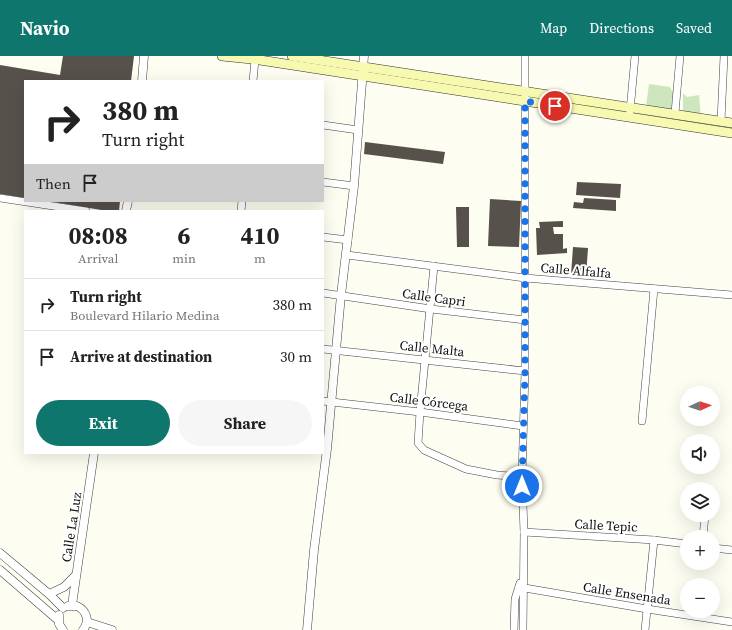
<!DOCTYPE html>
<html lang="en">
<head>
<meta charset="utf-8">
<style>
	:root { --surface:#fff; --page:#f6f6f6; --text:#222; --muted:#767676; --line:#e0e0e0; --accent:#0f766e }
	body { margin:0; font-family:"Source Serif 4",serif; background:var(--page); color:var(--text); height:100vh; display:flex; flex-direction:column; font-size:15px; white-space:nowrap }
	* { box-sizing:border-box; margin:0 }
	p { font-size:13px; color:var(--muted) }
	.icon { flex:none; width:22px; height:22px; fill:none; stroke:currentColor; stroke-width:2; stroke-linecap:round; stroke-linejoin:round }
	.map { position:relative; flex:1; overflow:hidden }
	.details { position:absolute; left:24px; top:154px; width:300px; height:244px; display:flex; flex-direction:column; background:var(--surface); border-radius:0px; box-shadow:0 4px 16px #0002 }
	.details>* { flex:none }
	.banner { position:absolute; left:24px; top:24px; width:300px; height:122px; border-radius:0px; box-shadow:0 4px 16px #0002; background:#fff; color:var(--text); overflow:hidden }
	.needle { width:26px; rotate:87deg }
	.buttons { position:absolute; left:680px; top:330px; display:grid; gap:8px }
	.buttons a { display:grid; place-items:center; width:40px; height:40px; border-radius:50%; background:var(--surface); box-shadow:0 4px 16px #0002; font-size:20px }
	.pin { position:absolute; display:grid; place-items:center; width:34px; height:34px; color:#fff; margin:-17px; border:2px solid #fff; border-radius:50%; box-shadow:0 1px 4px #0007 }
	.me { position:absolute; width:44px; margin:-22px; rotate:0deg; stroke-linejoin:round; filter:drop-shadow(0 0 3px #0008) }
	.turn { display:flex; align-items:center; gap:14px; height:84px; padding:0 12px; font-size:18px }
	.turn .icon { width:52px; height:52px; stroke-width:2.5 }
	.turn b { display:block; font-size:28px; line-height:34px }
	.then { display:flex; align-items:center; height:38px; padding:0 12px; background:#0003; gap:8px; font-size:15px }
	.eta { display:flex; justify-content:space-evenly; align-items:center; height:68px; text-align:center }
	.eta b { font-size:24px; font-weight:700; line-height:28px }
	.cta { display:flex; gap:8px; margin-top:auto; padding:8px 12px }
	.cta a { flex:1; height:46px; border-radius:24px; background:var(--accent); color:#fff; font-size:16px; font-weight:700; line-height:46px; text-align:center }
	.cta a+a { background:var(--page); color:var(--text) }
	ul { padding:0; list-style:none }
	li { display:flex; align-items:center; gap:12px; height:52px; padding:0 12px; border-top:1px solid var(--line) }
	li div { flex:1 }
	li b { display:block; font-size:15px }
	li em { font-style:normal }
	header { display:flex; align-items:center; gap:24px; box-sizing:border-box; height:56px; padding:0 20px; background:var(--accent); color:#fff }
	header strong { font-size:19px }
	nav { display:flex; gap:22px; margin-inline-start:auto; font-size:14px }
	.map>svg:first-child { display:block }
</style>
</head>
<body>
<header>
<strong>Navio</strong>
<nav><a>Map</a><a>Directions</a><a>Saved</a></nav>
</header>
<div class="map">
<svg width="732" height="574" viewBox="0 0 732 574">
	<rect width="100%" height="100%" fill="#fefdf1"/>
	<!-- green -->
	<g fill="#cee6bd">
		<polygon points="649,28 670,31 672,35 674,33 671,55 646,50"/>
		<polygon points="683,37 687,41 699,39 701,61 683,58"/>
	</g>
	<!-- building -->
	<g fill="#57514c">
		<polygon points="63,0 134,0 131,25 25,25 25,142 0,138 0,9 60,19"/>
		<polygon points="365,86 445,96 443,108 364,98"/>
		<polygon points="577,126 621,128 620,142 576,139"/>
		<polygon points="584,142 616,144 616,155 573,152 574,146 583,147"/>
		<polygon points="490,143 521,145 519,191 488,190"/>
		<polygon points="48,145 120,145 119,155 107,155"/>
		<polygon points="456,151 469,151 469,191 457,191"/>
		<polygon points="563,165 563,171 553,171 554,178 563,178 563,193 567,192 567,197 537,199 536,172 540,172 539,166"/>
		<polygon points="573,191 588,192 586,220 571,219"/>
	</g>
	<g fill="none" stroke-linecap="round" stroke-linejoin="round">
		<defs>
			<g id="minor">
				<polyline points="253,25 255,4"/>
				<polyline points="630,55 635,0"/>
				<polyline points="675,57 680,0"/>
				<polyline points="721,65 724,0"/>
				<polyline points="323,69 358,74"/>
				<polyline points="323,126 354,130"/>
				<polyline points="0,142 86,155"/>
				<polyline points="241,155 242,145"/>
				<polyline points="323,181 348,184"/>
				<polyline points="347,199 525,222 732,239"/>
				<polyline points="434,210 420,356 418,387 424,394 466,413 497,419 522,421"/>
				<polyline points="323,237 431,253 525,264"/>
				<polyline points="323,293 525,315"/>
				<polyline points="323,345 420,356 523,370"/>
				<polyline points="642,365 654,233"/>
				<polyline points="524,476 654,484 687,488"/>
				<polyline points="703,481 705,459"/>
				<polyline points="713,492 732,494"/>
				<polyline points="519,531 647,553 732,566"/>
				<polyline points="514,574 515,543 520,527"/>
				<polyline points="523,574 524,476 522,421 525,315 525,0"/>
				<polyline points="645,574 654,484"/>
			</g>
			<g id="tertiary">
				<polyline points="142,25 144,0"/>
				<polyline points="126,155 128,145"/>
				<polyline points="0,497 49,538 63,552"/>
				<polyline points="0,514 58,564"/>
				<polyline points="49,538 64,531 75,520"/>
				<polyline points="72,549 94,397"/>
				<path d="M68 550H77C87 555 90 565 83 574"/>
				<polyline points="59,559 59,568 63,574"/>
				<polyline points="87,566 112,574"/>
				<polyline points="307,574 314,494 327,393 341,239 354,130 364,0"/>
			</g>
			<g id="secondary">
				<polyline points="222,0 260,4 732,77"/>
				<polyline points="292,0 732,67"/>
			</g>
		</defs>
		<!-- minor casing -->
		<use href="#minor" stroke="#424242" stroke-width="8"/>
		<!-- tertiary casing -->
		<use href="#tertiary" stroke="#424242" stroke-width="9"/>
		<!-- secondary casing -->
		<use href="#secondary" stroke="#313131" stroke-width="10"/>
		<!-- minor -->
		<use href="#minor" stroke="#fff" stroke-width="7"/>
		<!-- tertiary -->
		<use href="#tertiary" stroke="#fff" stroke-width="8"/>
		<!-- secondary -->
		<use href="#secondary" stroke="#f8f9b1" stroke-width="9"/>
	</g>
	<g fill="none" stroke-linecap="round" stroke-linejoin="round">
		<!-- route -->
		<polyline stroke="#1a73e8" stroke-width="7" stroke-dasharray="0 12.6" points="522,430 525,315 525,45 555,50"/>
	</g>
	<g text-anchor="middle" stroke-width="4" stroke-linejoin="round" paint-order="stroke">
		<!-- street labels -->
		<g font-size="13" fill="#0f0f0f" stroke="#fff">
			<text transform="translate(576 214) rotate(5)" y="5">Calle Alfalfa</text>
			<text transform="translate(434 241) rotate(8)" y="5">Calle Capri</text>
			<text transform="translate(432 292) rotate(6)" y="5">Calle Malta</text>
			<text transform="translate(429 345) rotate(7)" y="5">Calle Córcega</text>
			<text transform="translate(606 469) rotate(3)" y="5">Calle Tepic</text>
			<text transform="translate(71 471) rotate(-81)" y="5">Calle La Luz</text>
			<text transform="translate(627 537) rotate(9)" y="5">Calle Ensenada</text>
		</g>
	</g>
</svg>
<div class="buttons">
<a><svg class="needle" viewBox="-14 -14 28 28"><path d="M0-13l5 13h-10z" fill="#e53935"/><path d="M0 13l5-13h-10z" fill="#767676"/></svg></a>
<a><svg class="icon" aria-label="sound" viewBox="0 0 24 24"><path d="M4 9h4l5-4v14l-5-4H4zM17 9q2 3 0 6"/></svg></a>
<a><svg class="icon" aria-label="layers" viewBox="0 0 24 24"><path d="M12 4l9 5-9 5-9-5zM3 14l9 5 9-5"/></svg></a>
<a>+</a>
<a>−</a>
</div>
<div class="pin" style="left:555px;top:50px;background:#d93025"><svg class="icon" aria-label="arrive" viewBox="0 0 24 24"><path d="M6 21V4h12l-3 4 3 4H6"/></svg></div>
<svg class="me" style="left:522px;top:430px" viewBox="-20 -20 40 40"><circle r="17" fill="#1a73e8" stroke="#fff" stroke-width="3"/><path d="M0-11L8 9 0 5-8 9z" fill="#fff"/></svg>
<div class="banner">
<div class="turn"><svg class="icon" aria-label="right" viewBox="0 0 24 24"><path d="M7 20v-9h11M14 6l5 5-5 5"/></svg><div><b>380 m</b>Turn right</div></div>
<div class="then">Then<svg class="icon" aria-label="arrive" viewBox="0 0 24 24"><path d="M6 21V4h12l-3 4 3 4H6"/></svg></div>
</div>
<section class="details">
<div class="eta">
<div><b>08:08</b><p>Arrival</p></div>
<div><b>6</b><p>min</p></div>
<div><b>410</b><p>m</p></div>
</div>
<ul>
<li><svg class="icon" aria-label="right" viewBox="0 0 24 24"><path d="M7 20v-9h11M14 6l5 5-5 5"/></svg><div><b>Turn right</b><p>Boulevard Hilario Medina</p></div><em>380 m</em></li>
<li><svg class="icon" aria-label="arrive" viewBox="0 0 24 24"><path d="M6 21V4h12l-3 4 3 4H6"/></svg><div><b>Arrive at destination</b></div><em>30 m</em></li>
</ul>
<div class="cta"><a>Exit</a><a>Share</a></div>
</section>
</div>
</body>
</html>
